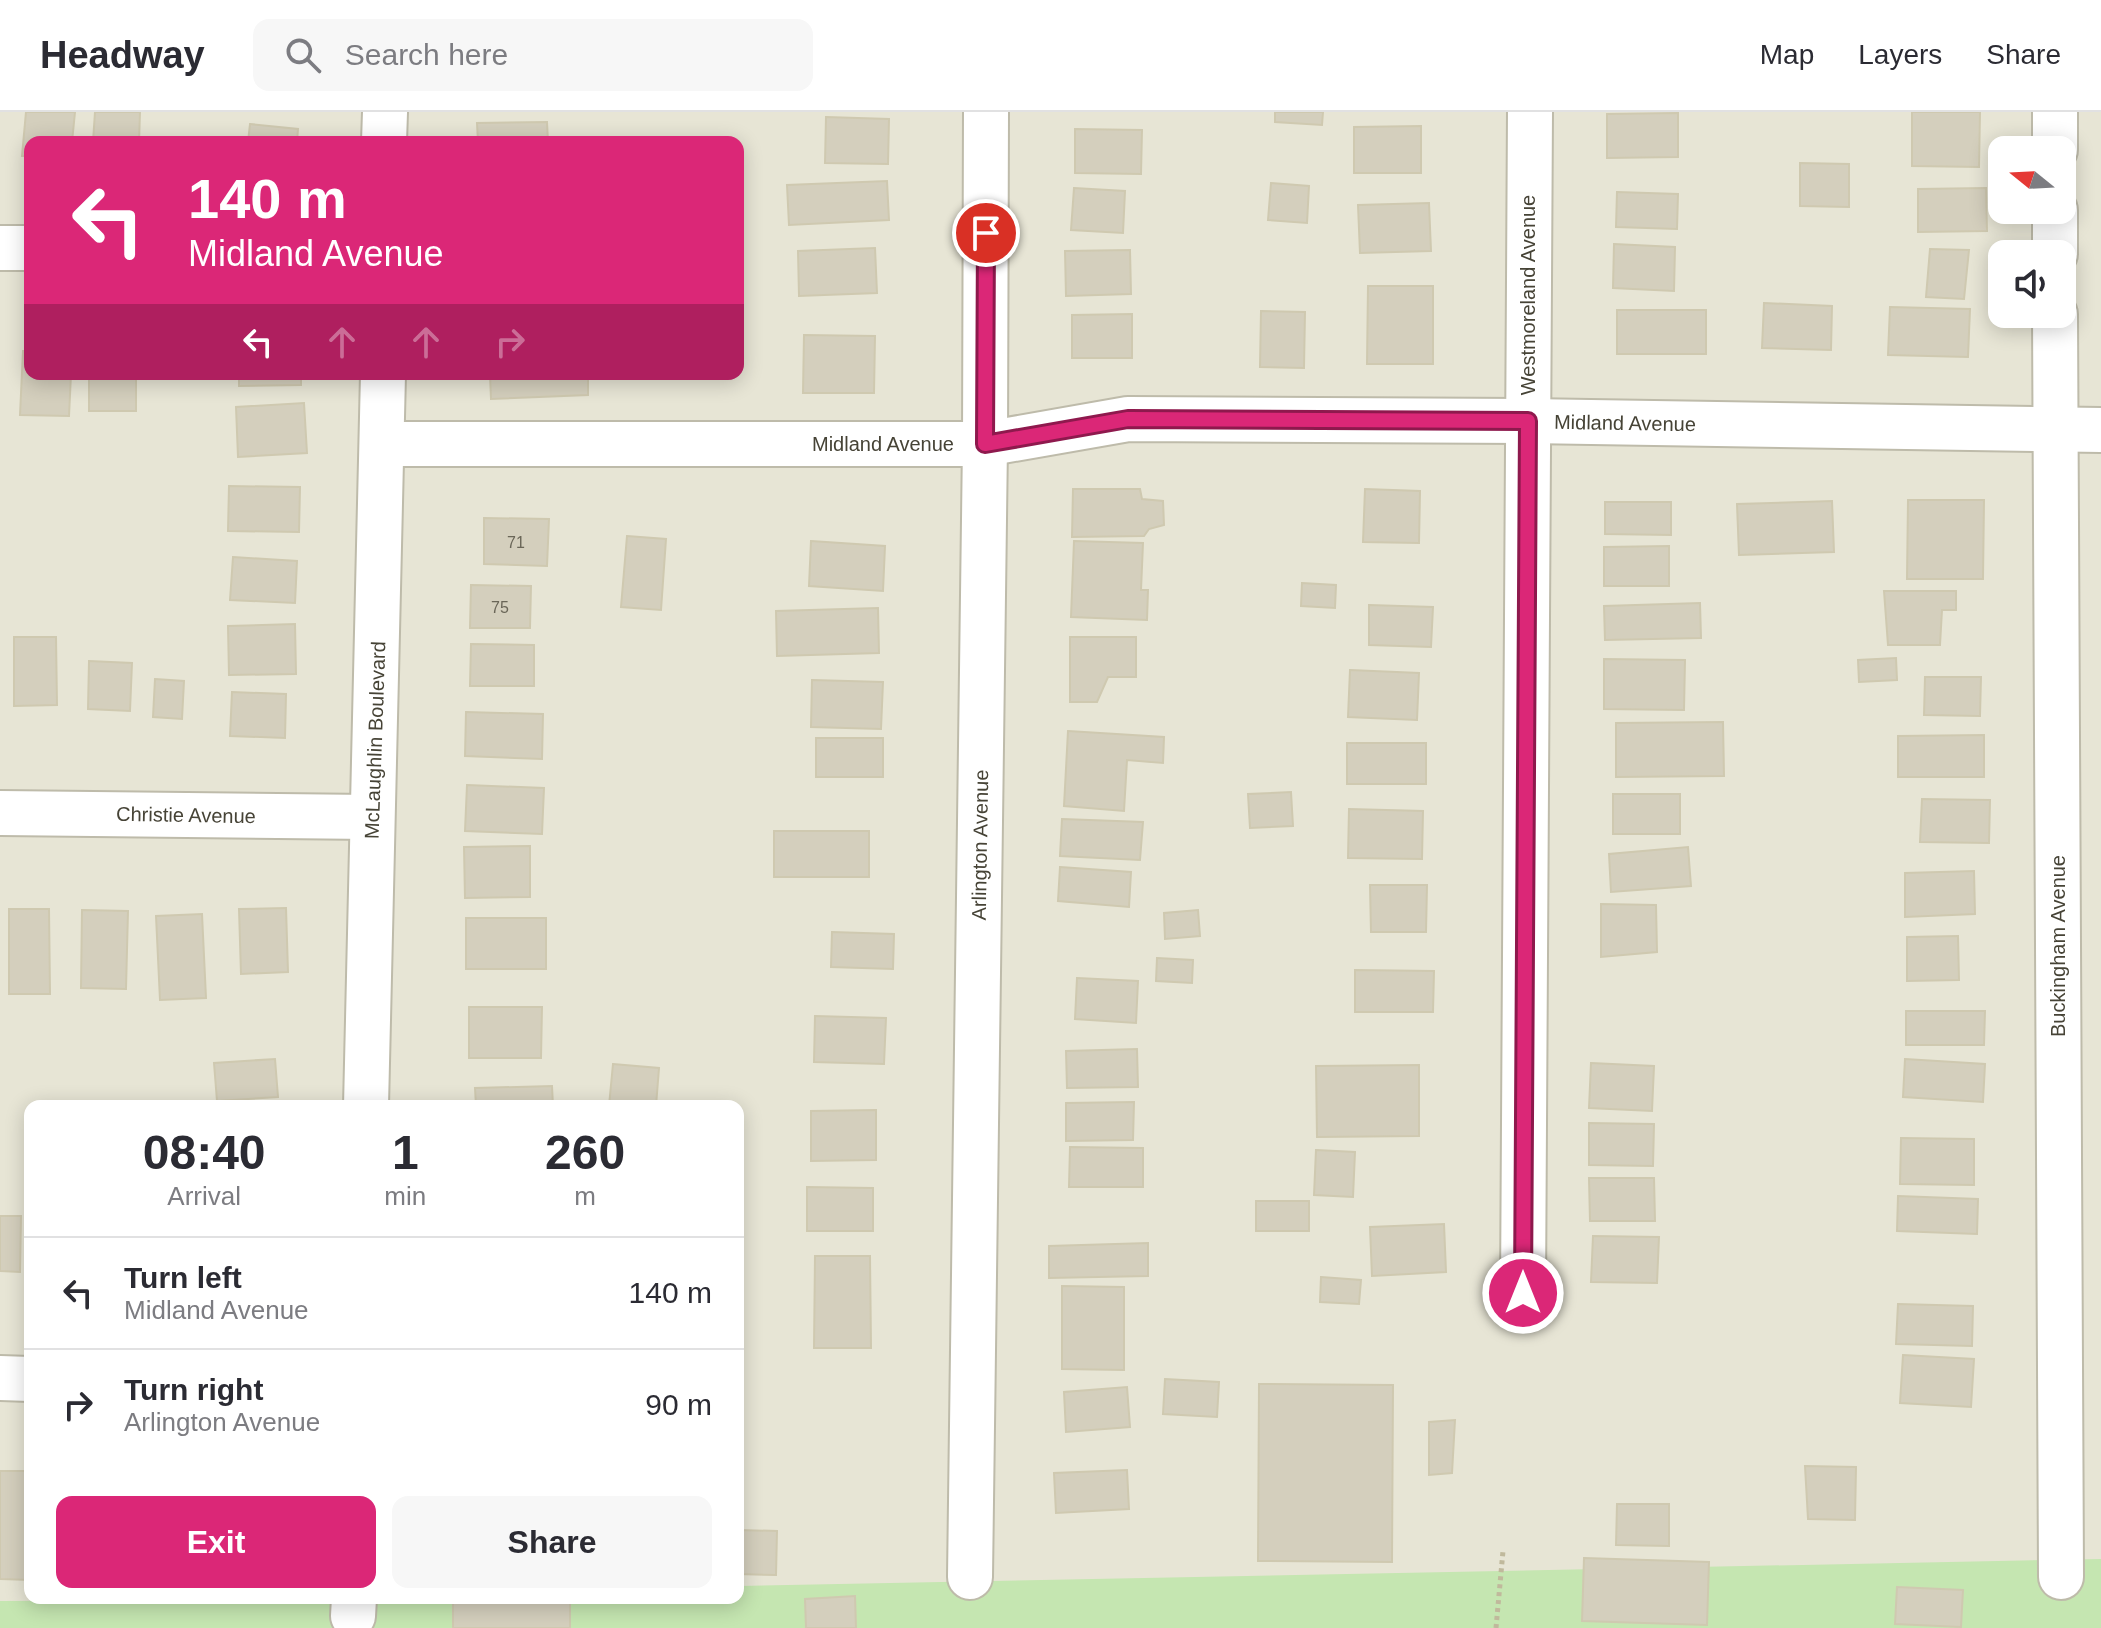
<!DOCTYPE html>
<html lang="en">
<head>
<meta charset="utf-8">
<style>
	:root { --surface:#fff; --page:#f7f7f7; --text:#2b2b33; --muted:#7c7c81; --line:#e1e1e2; --accent:#db2777 }
	body { margin:0; font-family:Arial,sans-serif; background:var(--page); color:var(--text); height:100vh; display:flex; flex-direction:column; font-size:30px; white-space:nowrap }
	* { box-sizing:border-box; margin:0 }
	p { font-size:26px; color:var(--muted) }
	.icon { flex:none; width:44px; height:44px; fill:none; stroke:currentColor; stroke-width:2; stroke-linecap:round; stroke-linejoin:round }
	.map { position:relative; flex:1; overflow:hidden }
	.side { position:absolute; left:24px; top:988px; width:720px; height:504px; display:flex; flex-direction:column; background:var(--surface); border-radius:16px; box-shadow:0 4px 20px #0003 }
	.side>* { flex:none }
	.top-card { position:absolute; left:24px; top:24px; width:720px; height:244px; border-radius:16px; box-shadow:0 4px 20px #0003; background:#db2777; color:#fff; overflow:hidden }
	.needle { width:52px; rotate:288deg }
	.controls { position:absolute; left:1988px; top:24px; display:grid; gap:16px }
	.controls a { display:grid; place-items:center; width:88px; height:88px; border-radius:16px; background:var(--surface); box-shadow:0 4px 20px #0003; font-size:40px }
	.pin { position:absolute; display:grid; place-items:center; width:68px; height:68px; color:#fff; margin:-34px; border:4px solid #fff; border-radius:50%; box-shadow:0 2px 8px #0007 }
	.me { position:absolute; width:88px; margin:-44px; rotate:0deg; stroke-linejoin:round; filter:drop-shadow(0 0 6px #0008) }
	.turn { display:flex; align-items:center; gap:28px; height:168px; padding:0 32px; font-size:36px }
	.turn .icon { width:104px; height:104px; stroke-width:2.5 }
	.turn b { display:block; font-size:56px; line-height:68px }
	.lanes { display:flex; align-items:center; height:76px; padding:0 32px; background:#0003; justify-content:center; gap:40px; direction:ltr }
	.lanes .off { opacity:.35 }
	.eta { display:flex; justify-content:space-evenly; align-items:center; height:136px; text-align:center }
	.eta b { font-size:48px; font-weight:800; line-height:56px }
	.cta { display:flex; gap:16px; margin-top:auto; padding:16px 32px }
	.cta a { flex:1; height:92px; border-radius:16px; background:var(--accent); color:#fff; font-size:32px; font-weight:800; line-height:92px; text-align:center }
	.cta a+a { background:var(--page); color:var(--text) }
	ul { padding:0; list-style:none }
	li { display:flex; align-items:center; gap:24px; height:112px; padding:0 32px; border-top:2px solid var(--line) }
	li div { flex:1 }
	li b { display:block; font-size:30px }
	li em { font-style:normal }
	header { display:flex; align-items:center; gap:48px; box-sizing:border-box; height:112px; padding:0 40px; background:var(--surface); border-bottom:2px solid var(--line) }
	header strong { font-size:38px }
	nav { display:flex; gap:44px; margin-inline-start:auto; font-size:28px }
	.search { width:560px; height:72px; background:var(--page); display:flex; align-items:center; gap:20px; box-sizing:border-box; padding:0 28px; border-radius:16px; color:var(--muted); font-size:30px }
	.map>svg:first-child { display:block }
</style>
</head>
<body>
<header>
<strong>Headway</strong>
<div class="search"><svg class="icon" aria-label="search" viewBox="0 0 24 24"><circle cx="10" cy="10" r="6"/><path d="M15 15l6 6"/></svg>Search here</div>
<nav><a>Map</a><a>Layers</a><a>Share</a></nav>
</header>
<div class="map">
<svg width="2101" height="1516" viewBox="0 0 2101 1516">
	<rect width="100%" height="100%" fill="#f3f2e7"/>
	<!-- residential -->
	<path fill="#e7e5d5" fill-rule="evenodd" d="M0 0H2101V1450L1243 1516H0ZM30 30H738V262H30ZM2002 38H2062V98H2002ZM2002 142H2062V202H2002ZM30 994H738V1486H30Z"/>
	<!-- green -->
	<polygon fill="#c5e6b1" points="2101,1447 2101,1516 0,1516 0,1489 738,1486 738,1474"/>
	<!-- building -->
	<g fill="#d4cfbd" stroke="#cfc9b0" stroke-width="2">
		<polygon points="26,0 75,0 72,30 30,30 30,44 22,44"/>
		<polygon points="95,0 140,0 139,30 93,30"/>
		<polygon points="1275,0 1323,0 1322,13 1275,10"/>
		<polygon points="1912,0 1980,0 1979,55 1912,54"/>
		<polygon points="1678,1 1678,45 1607,46 1607,2"/>
		<polygon points="826,5 889,7 888,52 825,51"/>
		<polygon points="547,10 548,30 478,30 477,11"/>
		<polygon points="250,12 298,17 297,30 248,30"/>
		<polygon points="1421,14 1421,61 1354,61 1354,15"/>
		<polygon points="1075,17 1142,18 1141,62 1075,61"/>
		<polygon points="1800,51 1849,52 1849,95 1800,94"/>
		<polygon points="887,69 889,108 789,113 787,73"/>
		<polygon points="1271,71 1309,74 1307,111 1268,108"/>
		<polygon points="1074,76 1125,79 1123,121 1071,118"/>
		<polygon points="1986,76 1987,119 1918,120 1918,77"/>
		<polygon points="1617,80 1678,82 1677,117 1616,115"/>
		<polygon points="1429,91 1431,139 1360,141 1358,93"/>
		<polygon points="1614,132 1675,135 1674,179 1613,176"/>
		<polygon points="875,136 877,181 799,184 798,139"/>
		<polygon points="1930,137 1969,138 1964,187 1926,185"/>
		<polygon points="1130,138 1131,182 1066,184 1065,139"/>
		<polygon points="1368,174 1433,174 1433,252 1367,252"/>
		<polygon points="1764,191 1832,194 1831,238 1762,236"/>
		<polygon points="1890,195 1970,197 1968,245 1888,243"/>
		<rect x="1617" y="198" width="89" height="44"/>
		<polygon points="1261,199 1305,200 1304,256 1260,255"/>
		<polygon points="1132,202 1132,246 1072,246 1072,203"/>
		<polygon points="804,223 875,224 874,281 803,281"/>
		<polygon points="23,239 30,239 30,262 71,262 69,304 20,303"/>
		<rect x="89" y="262" width="47" height="37"/>
		<polygon points="239,262 301,262 301,273 239,274"/>
		<polygon points="490,262 588,262 588,283 491,287"/>
		<polygon points="304,291 307,341 238,345 236,295"/>
		<polygon points="229,374 300,375 299,420 228,419"/>
		<polygon points="1073,377 1140,377 1142,387 1163,389 1164,413 1149,417 1144,424 1072,425"/>
		<polygon points="1365,377 1420,379 1419,431 1363,430"/>
		<polygon points="1908,388 1984,388 1983,467 1907,467"/>
		<polygon points="1832,389 1834,440 1739,443 1737,392"/>
		<polygon points="1605,390 1671,390 1671,423 1605,422"/>
		<polygon points="484,406 549,407 547,454 484,452"/>
		<polygon points="627,424 666,427 661,498 621,495"/>
		<polygon points="811,429 885,434 883,479 809,474"/>
		<polygon points="1074,429 1143,431 1141,478 1148,478 1147,508 1071,505"/>
		<polygon points="1669,434 1669,474 1604,474 1604,435"/>
		<polygon points="233,445 297,449 295,491 230,488"/>
		<polygon points="1302,471 1336,473 1335,496 1301,494"/>
		<polygon points="471,473 531,474 530,516 470,516"/>
		<polygon points="1884,479 1956,479 1956,498 1942,498 1940,533 1888,533"/>
		<polygon points="1700,491 1701,526 1605,528 1604,494"/>
		<polygon points="1369,493 1433,495 1431,535 1369,533"/>
		<polygon points="878,496 879,541 777,544 776,499"/>
		<polygon points="295,512 296,562 229,563 228,514"/>
		<polygon points="14,525 56,525 57,593 14,594"/>
		<polygon points="1070,525 1136,525 1136,565 1108,565 1097,590 1070,590"/>
		<polygon points="471,532 534,533 534,574 470,574"/>
		<polygon points="1896,546 1897,568 1859,570 1858,548"/>
		<polygon points="1604,547 1685,548 1684,598 1604,597"/>
		<polygon points="89,549 132,551 130,599 88,597"/>
		<polygon points="1350,558 1419,561 1417,608 1348,605"/>
		<polygon points="1925,565 1981,565 1980,604 1924,603"/>
		<polygon points="155,567 184,569 182,607 153,605"/>
		<polygon points="812,568 883,570 881,617 811,615"/>
		<polygon points="232,580 286,582 285,626 230,624"/>
		<polygon points="466,600 543,602 542,647 465,644"/>
		<polygon points="1723,610 1724,664 1616,665 1616,611"/>
		<polygon points="1068,619 1164,625 1163,651 1127,648 1124,699 1064,694"/>
		<polygon points="1984,623 1984,665 1898,665 1898,624"/>
		<rect x="816" y="626" width="67" height="39"/>
		<rect x="1347" y="631" width="79" height="41"/>
		<polygon points="467,673 544,676 542,722 465,719"/>
		<polygon points="1291,680 1293,714 1250,716 1248,682"/>
		<rect x="1613" y="682" width="67" height="40"/>
		<polygon points="1922,687 1990,688 1989,731 1920,730"/>
		<polygon points="1349,697 1423,699 1422,747 1348,746"/>
		<polygon points="1062,707 1143,710 1140,748 1060,744"/>
		<rect x="774" y="719" width="95" height="46"/>
		<polygon points="530,734 530,785 465,786 464,735"/>
		<polygon points="1688,735 1691,774 1611,780 1609,742"/>
		<polygon points="1060,755 1131,760 1129,795 1058,789"/>
		<polygon points="1974,759 1975,802 1905,805 1905,761"/>
		<polygon points="1370,773 1427,773 1426,820 1371,820"/>
		<polygon points="1601,792 1656,793 1657,840 1601,845"/>
		<polygon points="286,796 288,860 241,862 239,797"/>
		<polygon points="9,797 49,797 50,882 9,882"/>
		<polygon points="82,798 128,799 126,877 81,876"/>
		<polygon points="1198,798 1200,824 1165,827 1164,801"/>
		<polygon points="202,802 206,886 160,888 156,804"/>
		<rect x="466" y="806" width="80" height="51"/>
		<polygon points="832,820 894,822 893,857 831,855"/>
		<polygon points="1958,824 1959,868 1907,869 1907,825"/>
		<polygon points="1157,846 1193,848 1192,871 1156,869"/>
		<polygon points="1355,858 1434,859 1433,900 1355,900"/>
		<polygon points="1077,866 1138,869 1136,911 1075,907"/>
		<polygon points="469,895 542,895 541,946 469,946"/>
		<polygon points="1906,899 1985,899 1984,933 1906,933"/>
		<polygon points="815,904 886,906 884,952 814,950"/>
		<polygon points="1137,937 1138,975 1067,976 1066,939"/>
		<polygon points="275,947 278,985 217,989 214,951"/>
		<polygon points="1905,947 1985,952 1983,990 1903,985"/>
		<polygon points="1591,951 1654,954 1652,999 1589,996"/>
		<polygon points="613,952 659,956 656,994 609,994"/>
		<polygon points="1419,953 1419,1024 1317,1025 1316,954"/>
		<polygon points="552,974 553,994 476,994 475,976"/>
		<polygon points="1134,990 1133,1028 1066,1029 1066,991"/>
		<polygon points="876,998 876,1048 811,1049 811,999"/>
		<polygon points="1589,1011 1654,1012 1653,1054 1589,1053"/>
		<polygon points="1901,1026 1974,1027 1974,1073 1900,1072"/>
		<polygon points="1070,1035 1143,1036 1143,1075 1069,1075"/>
		<polygon points="1316,1038 1355,1040 1353,1085 1314,1083"/>
		<polygon points="1589,1066 1654,1066 1655,1109 1590,1109"/>
		<polygon points="807,1075 873,1076 873,1119 807,1119"/>
		<polygon points="1898,1084 1978,1087 1977,1122 1897,1119"/>
		<rect x="1256" y="1089" width="53" height="30"/>
		<polygon points="0,1104 21,1104 20,1160 0,1159"/>
		<polygon points="1444,1112 1446,1160 1372,1164 1370,1115"/>
		<polygon points="1593,1124 1659,1125 1657,1171 1591,1170"/>
		<polygon points="1148,1131 1148,1164 1049,1166 1049,1134"/>
		<polygon points="815,1144 870,1144 871,1236 814,1236"/>
		<polygon points="1321,1165 1361,1168 1359,1192 1320,1190"/>
		<polygon points="1062,1174 1124,1175 1124,1258 1062,1257"/>
		<polygon points="1898,1192 1973,1194 1972,1234 1896,1232"/>
		<polygon points="1903,1243 1974,1247 1971,1295 1900,1291"/>
		<polygon points="1165,1267 1219,1270 1217,1305 1163,1302"/>
		<polygon points="1259,1272 1393,1273 1392,1450 1258,1449"/>
		<polygon points="1127,1275 1130,1315 1066,1320 1064,1280"/>
		<polygon points="1455,1308 1452,1361 1429,1363 1429,1310"/>
		<polygon points="1805,1354 1856,1355 1855,1408 1808,1407"/>
		<polygon points="1127,1358 1129,1397 1056,1401 1054,1361"/>
		<polygon points="0,1359 30,1359 30,1468 0,1467"/>
		<polygon points="1617,1392 1669,1392 1669,1434 1616,1433"/>
		<polygon points="738,1418 777,1419 776,1463 738,1462"/>
		<polygon points="1584,1446 1709,1450 1707,1513 1582,1509"/>
		<polygon points="1897,1475 1963,1478 1961,1515 1895,1512"/>
		<polygon points="855,1484 856,1516 806,1516 805,1487"/>
		<rect x="453" y="1486" width="117" height="30"/>
	</g>
	<g fill="none" stroke-linecap="round" stroke-linejoin="round">
		<defs>
			<g id="minor">
				<polyline points="2055,0 2055,38"/>
				<polyline points="384,30 385,0"/>
				<polyline points="2055,98 2055,142"/>
				<polyline points="0,136 30,136"/>
				<polyline points="2055,202 2061,1465"/>
				<polyline points="384,332 985,332 1128,307 1528,309 2101,318"/>
				<polyline points="0,701 372,705"/>
				<polyline points="366,994 383,262"/>
				<polyline points="1523,1181 1530,0"/>
				<polyline points="0,1266 30,1267"/>
				<polyline points="970,1465 985,332 986,0"/>
				<polyline points="353,1504 354,1486"/>
			</g>
		</defs>
		<!-- minor casing -->
		<use href="#minor" stroke="#bebbaa" stroke-width="48"/>
		<!-- path -->
		<polyline stroke="#c0b99c" stroke-width="5" stroke-dasharray="4 4" stroke-linecap="butt" points="1496,1516 1503,1439"/>
		<!-- minor -->
		<use href="#minor" stroke="#fff" stroke-width="44"/>
	</g>
	<g fill="none" stroke-linecap="round" stroke-linejoin="round">
		<defs>
			<polyline id="route" points="986,121 985,332 1128,307 1528,309 1523,1181"/>
		</defs>
		<!-- route casing -->
		<use href="#route" stroke="#8e194d" stroke-width="20"/>
		<!-- route -->
		<use href="#route" stroke="#db2777" stroke-width="14"/>
	</g>
	<g text-anchor="middle" stroke-width="6" stroke-linejoin="round" paint-order="stroke">
		<!-- number labels -->
		<g font-size="16" fill="#6a6658">
			<text x="516" y="436">71</text>
			<text x="500" y="501">75</text>
		</g>
		<!-- street labels -->
		<g font-size="20" fill="#464336" stroke="#fff">
			<text transform="translate(1528 183) rotate(-90)" y="7">Westmoreland Avenue</text>
			<text transform="translate(1625 311) rotate(1)" y="7">Midland Avenue</text>
			<text x="883" y="339">Midland Avenue</text>
			<text transform="translate(375 628) rotate(-88)" y="7">McLaughlin Boulevard</text>
			<text transform="translate(186 703) rotate(1)" y="7">Christie Avenue</text>
			<text transform="translate(980 733) rotate(-89)" y="7">Arlington Avenue</text>
			<text transform="translate(2058 834) rotate(-90)" y="7">Buckingham Avenue</text>
		</g>
	</g>
</svg>
<div class="controls">
<a><svg class="needle" viewBox="-14 -14 28 28"><path d="M0-13l5 13h-10z" fill="#e53935"/><path d="M0 13l5-13h-10z" fill="#7c7c81"/></svg></a>
<a><svg class="icon" aria-label="sound" viewBox="0 0 24 24"><path d="M4 9h4l5-4v14l-5-4H4zM17 9q2 3 0 6"/></svg></a>
</div>
<div class="pin" style="left:986px;top:121px;background:#d93025"><svg class="icon" aria-label="arrive" viewBox="0 0 24 24"><path d="M6 21V4h12l-3 4 3 4H6"/></svg></div>
<svg class="me" style="left:1523px;top:1181px" viewBox="-20 -20 40 40"><circle r="17" fill="#db2777" stroke="#fff" stroke-width="3"/><path d="M0-11L8 9 0 5-8 9z" fill="#fff"/></svg>
<div class="top-card">
<div class="turn"><svg class="icon" aria-label="left" viewBox="0 0 24 24"><path d="M17 20v-9H6M10 6l-5 5 5 5"/></svg><div><b>140 m</b>Midland Avenue</div></div>
<div class="lanes"><svg class="icon" aria-label="left" viewBox="0 0 24 24"><path d="M17 20v-9H6M10 6l-5 5 5 5"/></svg><svg class="icon off" aria-label="ahead" viewBox="0 0 24 24"><path d="M12 20V5M6 11l6-6 6 6"/></svg><svg class="icon off" aria-label="ahead" viewBox="0 0 24 24"><path d="M12 20V5M6 11l6-6 6 6"/></svg><svg class="icon off" aria-label="right" viewBox="0 0 24 24"><path d="M7 20v-9h11M14 6l5 5-5 5"/></svg></div>
</div>
<section class="side">
<div class="eta">
<div><b>08:40</b><p>Arrival</p></div>
<div><b>1</b><p>min</p></div>
<div><b>260</b><p>m</p></div>
</div>
<ul>
<li><svg class="icon" aria-label="left" viewBox="0 0 24 24"><path d="M17 20v-9H6M10 6l-5 5 5 5"/></svg><div><b>Turn left</b><p>Midland Avenue</p></div><em>140 m</em></li>
<li><svg class="icon" aria-label="right" viewBox="0 0 24 24"><path d="M7 20v-9h11M14 6l5 5-5 5"/></svg><div><b>Turn right</b><p>Arlington Avenue</p></div><em>90 m</em></li>
</ul>
<div class="cta"><a>Exit</a><a>Share</a></div>
</section>
</div>
</body>
</html>
